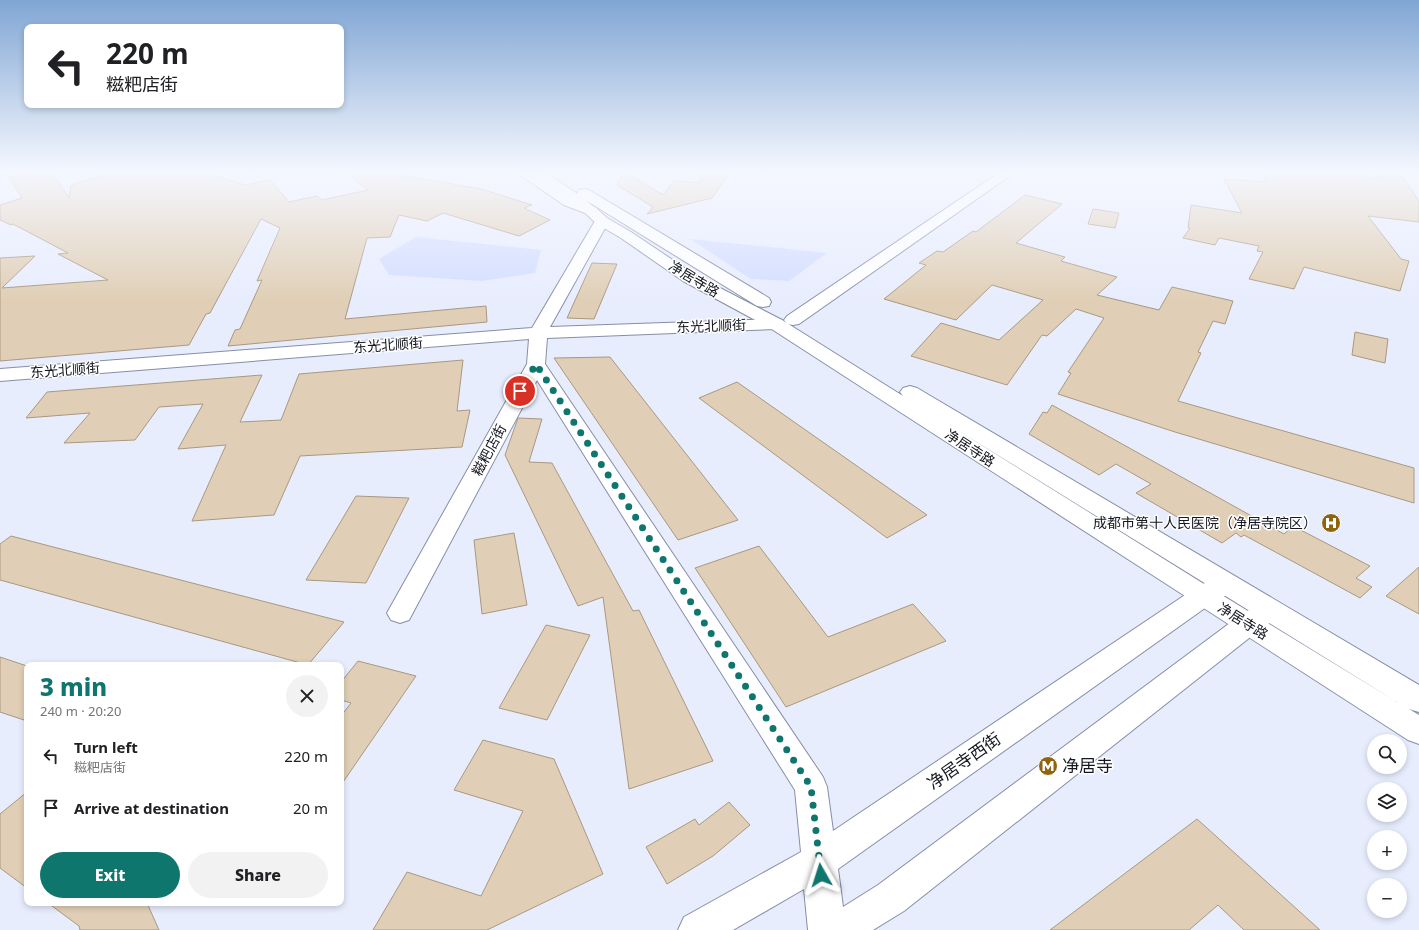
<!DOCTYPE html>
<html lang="en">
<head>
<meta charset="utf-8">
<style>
	:root { --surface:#fff; --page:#f2f2f2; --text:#202124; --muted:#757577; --accent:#0f766e }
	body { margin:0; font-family:"Noto Sans","Noto Sans SC",sans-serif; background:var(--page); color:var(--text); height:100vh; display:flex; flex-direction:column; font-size:15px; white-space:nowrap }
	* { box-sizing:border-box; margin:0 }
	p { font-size:13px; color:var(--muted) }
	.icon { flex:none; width:22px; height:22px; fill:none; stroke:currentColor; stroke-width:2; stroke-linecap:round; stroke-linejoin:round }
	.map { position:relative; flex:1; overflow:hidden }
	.sheet { position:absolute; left:24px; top:662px; width:320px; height:244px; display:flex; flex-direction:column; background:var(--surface); border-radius:8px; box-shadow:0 2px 6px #0003 }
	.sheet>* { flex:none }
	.banner { position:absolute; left:24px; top:24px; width:320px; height:84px; border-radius:8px; box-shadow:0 2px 6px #0003; background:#fff; color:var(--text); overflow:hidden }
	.controls { position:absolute; left:1367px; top:734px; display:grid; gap:8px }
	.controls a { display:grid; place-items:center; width:40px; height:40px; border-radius:50%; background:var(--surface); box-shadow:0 2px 6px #0003; font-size:20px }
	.pin { position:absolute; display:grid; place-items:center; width:34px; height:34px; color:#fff; margin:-17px; border:2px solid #fff; border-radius:50%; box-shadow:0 1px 4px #0007 }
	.me { position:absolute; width:44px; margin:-22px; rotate:354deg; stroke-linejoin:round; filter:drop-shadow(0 0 3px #0008) }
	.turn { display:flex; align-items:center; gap:14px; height:84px; padding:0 16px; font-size:18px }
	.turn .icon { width:52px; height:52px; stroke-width:2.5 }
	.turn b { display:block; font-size:28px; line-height:34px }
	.round { display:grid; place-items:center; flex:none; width:42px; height:42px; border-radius:21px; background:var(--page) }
	.headline { display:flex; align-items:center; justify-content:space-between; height:68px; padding:0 16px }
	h1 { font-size:24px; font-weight:800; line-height:30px; color:var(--accent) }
	.primary-button { display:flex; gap:8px; margin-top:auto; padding:8px 16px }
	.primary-button a { flex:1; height:46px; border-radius:24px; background:var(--accent); color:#fff; font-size:16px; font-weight:800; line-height:46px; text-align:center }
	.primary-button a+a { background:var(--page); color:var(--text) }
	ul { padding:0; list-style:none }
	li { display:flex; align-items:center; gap:12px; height:52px; padding:0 16px }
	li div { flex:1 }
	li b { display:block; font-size:15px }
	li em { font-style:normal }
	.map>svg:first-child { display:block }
</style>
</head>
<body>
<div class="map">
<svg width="1419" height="930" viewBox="0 0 1419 930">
	<rect width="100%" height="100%" fill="#e8edfe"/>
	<!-- green -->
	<g fill="#d3deff">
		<polygon points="416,237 541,250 535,273 482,281 389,275 379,259"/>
		<polygon points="690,239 827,253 789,281 751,279"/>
	</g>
	<!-- building -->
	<g fill="#e0cfb6" stroke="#a99880">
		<polygon points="50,170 69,198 71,185 121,170 194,170 245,185 270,180 289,202 317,196 322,200 368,190 343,170 388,170 388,173 481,189 532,205 524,208 550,220 519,236 443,213 427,221 399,215 390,237 367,238 345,319 486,306 487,322 228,346 235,330 240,329 262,280 257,281 280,228 261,219 210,313 206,314 189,345 0,361 0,258 35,256 2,288 108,280 58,254 68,253 13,224 11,225 0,220 0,205 22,198 9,177"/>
		<polygon points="700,170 732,170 712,198 647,214 653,207 617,185 625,172 663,195 674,181 700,183"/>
		<polygon points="1266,170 1363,170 1372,179 1390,173 1402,176 1419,201 1419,222 1368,216 1401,259 1409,261 1400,291 1304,267 1294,289 1249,279 1263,252 1257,251 1259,246 1219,238 1215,245 1183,238 1190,228 1188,228 1191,205 1242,213 1224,179 1265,182"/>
		<polygon points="1025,195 1062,204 1016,243 1065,257 1061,261 1117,277 1097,295 1159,310 1172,287 1233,301 1225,324 1213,321 1198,352 1201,353 1178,401 1414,468 1414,503 1175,432 1058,394 1071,373 1068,372 1104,318 1076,309 1047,336 1042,335 1007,385 911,356 941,323 999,340 1043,300 992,285 956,320 884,299 926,265 919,263 937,251 943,252 973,231 976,232"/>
		<polygon points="1093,209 1119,213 1115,228 1088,224"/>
		<polygon points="592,263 617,264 594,319 567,318"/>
		<polygon points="1355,332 1388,339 1385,363 1352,355"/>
		<polygon points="610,357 738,520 678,540 554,358"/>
		<polygon points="463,360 457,411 470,410 462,447 300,456 274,515 192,521 226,445 178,449 203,404 159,407 135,440 64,443 90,413 26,418 47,392 262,375 240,422 281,420 299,374"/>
		<polygon points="737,382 927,515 887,538 699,398"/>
		<polygon points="1052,405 1284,534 1293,526 1370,566 1356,578 1372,587 1360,598 1244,535 1241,537 1236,533 1222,543 1136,493 1151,484 1116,464 1099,475 1029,434 1043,412 1047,413"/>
		<polygon points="518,418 542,419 529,462 552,463 633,611 639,610 713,761 629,789 603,597 578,606 505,455"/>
		<polygon points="356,496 409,498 366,583 306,580"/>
		<polygon points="514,533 527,605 482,614 474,540"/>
		<polygon points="11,536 196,584 344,622 308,665 0,580 0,544"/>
		<polygon points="759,546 828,637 913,604 946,641 786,707 695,568"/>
		<polygon points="1419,567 1419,614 1386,596"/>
		<polygon points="546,625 590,635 547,720 499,708"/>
		<polygon points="0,657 27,666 27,721 0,712"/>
		<polygon points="358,661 416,676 341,785 341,716 351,703 341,700 341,682"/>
		<polygon points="483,740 554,759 603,874 487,930 373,930 407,872 481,896 523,811 454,790"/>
		<polygon points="27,792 27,888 0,868 0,814"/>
		<polygon points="729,802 750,825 713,856 667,884 646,847 695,819 699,825"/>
		<polygon points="1197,819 1320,930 1244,930 1218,905 1189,930 1050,930"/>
		<polygon points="48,903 147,903 159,930 80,930 79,926"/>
	</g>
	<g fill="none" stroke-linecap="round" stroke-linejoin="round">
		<defs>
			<g id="minor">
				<polygon points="1003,170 1018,170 799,324 793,325 787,324 784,320 787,316"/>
				<path d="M602 217 607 218 609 221 550 327 776 319 782 320 785 324 782 328 776 329 547 338 545 364 823 777 827 787 833 831 1194 589C1208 582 1218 572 1234 577L1238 584 1234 591 1212 603 838 869 843 907 878 885 1238 617 1260 603 1269 600 1278 603 1282 610 1278 617 1258 631 904 911 873 930H808L804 889 733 930H678L684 917 801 852 795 790 537 380 409 620 400 623 391 620 387 613 527 364 529 339 0 381V369L532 328 595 221 597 218Z"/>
			</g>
			<g id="major">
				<polygon points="0,170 14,170 12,173 0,176"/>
				<path d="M513 170H528L574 199 595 207 607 218 631 232 695 275 782 320 903 396 900 392 903 388 910 386 917 388 1419 685V712L1409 709 1419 715V744L1408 740 770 328 683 281 621 238 597 224 585 213 564 205ZM954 428 1397 702 1212 589Z"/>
				<polygon points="584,189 589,190 769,298 771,302 769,306 763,307 757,306 579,196 577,193 579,190"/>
			</g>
			<polygon id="highway" points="527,170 542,170 585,199 597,210 595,213 585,213"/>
		</defs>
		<!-- minor casing -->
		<use href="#minor" stroke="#868ea7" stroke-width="2"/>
		<!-- major casing -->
		<use href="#major" stroke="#868ea7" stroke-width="2"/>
		<!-- highway casing -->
		<use href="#highway" stroke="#868ea7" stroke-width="2"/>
		<!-- minor -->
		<use href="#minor" fill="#fff" fill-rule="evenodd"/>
		<!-- major -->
		<use href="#major" fill="#fff" fill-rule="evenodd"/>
		<!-- highway -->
		<use href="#highway" fill="#fff" fill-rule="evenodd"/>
	</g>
	<!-- sky -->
	<linearGradient id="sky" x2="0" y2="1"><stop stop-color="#80a6d4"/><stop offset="0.57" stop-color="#f5f7ff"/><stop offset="1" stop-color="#f5f7ff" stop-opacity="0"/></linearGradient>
	<rect width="1419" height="300" fill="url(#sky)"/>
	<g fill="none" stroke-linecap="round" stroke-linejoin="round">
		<!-- route -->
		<polyline stroke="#0f766e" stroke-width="7" stroke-dasharray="0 12.6" points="520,391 536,364 811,787 821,875"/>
	</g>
	<!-- icons -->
	<defs>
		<symbol id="hospital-disc" viewBox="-11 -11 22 22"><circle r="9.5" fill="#90630d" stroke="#fff"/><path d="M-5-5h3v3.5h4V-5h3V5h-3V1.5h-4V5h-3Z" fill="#fff"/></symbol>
		<symbol id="metro-disc" viewBox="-11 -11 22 22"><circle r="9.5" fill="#90630d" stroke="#fff"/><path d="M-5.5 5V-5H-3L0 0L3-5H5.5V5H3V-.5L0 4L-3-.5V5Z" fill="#fff"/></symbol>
	</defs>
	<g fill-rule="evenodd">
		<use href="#hospital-disc" x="1320" y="512" width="22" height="22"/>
		<use href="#metro-disc" x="1037" y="755" width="22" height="22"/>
	</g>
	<g text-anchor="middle" stroke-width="3" stroke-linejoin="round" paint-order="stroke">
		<!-- street labels -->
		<g font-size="14" fill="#141720" stroke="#fff">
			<text transform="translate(694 279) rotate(31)" y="5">净居寺路</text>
			<text transform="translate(711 326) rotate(-2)" y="5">东光北顺街</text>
			<text transform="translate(388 345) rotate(-4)" y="5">东光北顺街</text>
			<text transform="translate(65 370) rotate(-4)" y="5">东光北顺街</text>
			<text transform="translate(970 448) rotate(33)" y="5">净居寺路</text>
			<text transform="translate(489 450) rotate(-62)" y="5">糍粑店街</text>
			<text transform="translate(1243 621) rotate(32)" y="5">净居寺路</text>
		</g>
		<!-- poi labels -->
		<g font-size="14" fill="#141720" stroke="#fff" text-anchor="end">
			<text x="1317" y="528">成都市第十人民医院（净居寺院区）</text>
		</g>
		<!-- near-street labels -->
		<g font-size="17" fill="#141720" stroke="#fff">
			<text transform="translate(964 761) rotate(-35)" y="6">净居寺西街</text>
		</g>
		<!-- near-poi labels -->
		<g font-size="17" fill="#141720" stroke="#fff" text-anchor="start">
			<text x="1062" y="772">净居寺</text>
		</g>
	</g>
</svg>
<div class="controls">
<a><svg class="icon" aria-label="search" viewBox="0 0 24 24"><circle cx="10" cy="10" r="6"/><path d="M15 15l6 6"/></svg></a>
<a><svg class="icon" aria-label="layers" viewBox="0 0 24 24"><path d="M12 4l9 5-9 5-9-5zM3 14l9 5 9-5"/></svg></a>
<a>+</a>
<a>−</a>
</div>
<div class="pin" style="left:520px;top:391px;background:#d93025"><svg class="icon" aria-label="arrive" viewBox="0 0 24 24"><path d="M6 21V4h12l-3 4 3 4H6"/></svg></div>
<svg class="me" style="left:821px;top:875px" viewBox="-20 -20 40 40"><path d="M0-17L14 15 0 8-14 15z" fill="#0f766e" stroke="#fff" stroke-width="4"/></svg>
<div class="banner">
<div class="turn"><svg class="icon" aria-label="left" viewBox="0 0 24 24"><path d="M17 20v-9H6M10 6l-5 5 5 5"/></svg><div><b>220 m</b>糍粑店街</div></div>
</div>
<section class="sheet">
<div class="headline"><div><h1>3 min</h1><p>240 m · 20:20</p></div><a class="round"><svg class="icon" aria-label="close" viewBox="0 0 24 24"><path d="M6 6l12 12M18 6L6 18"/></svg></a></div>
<ul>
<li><svg class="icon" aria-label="left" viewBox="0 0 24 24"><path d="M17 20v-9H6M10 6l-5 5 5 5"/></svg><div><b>Turn left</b><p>糍粑店街</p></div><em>220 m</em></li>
<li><svg class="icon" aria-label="arrive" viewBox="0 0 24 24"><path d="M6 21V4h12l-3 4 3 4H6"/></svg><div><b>Arrive at destination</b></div><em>20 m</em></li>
</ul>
<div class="primary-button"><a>Exit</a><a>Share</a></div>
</section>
</div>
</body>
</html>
